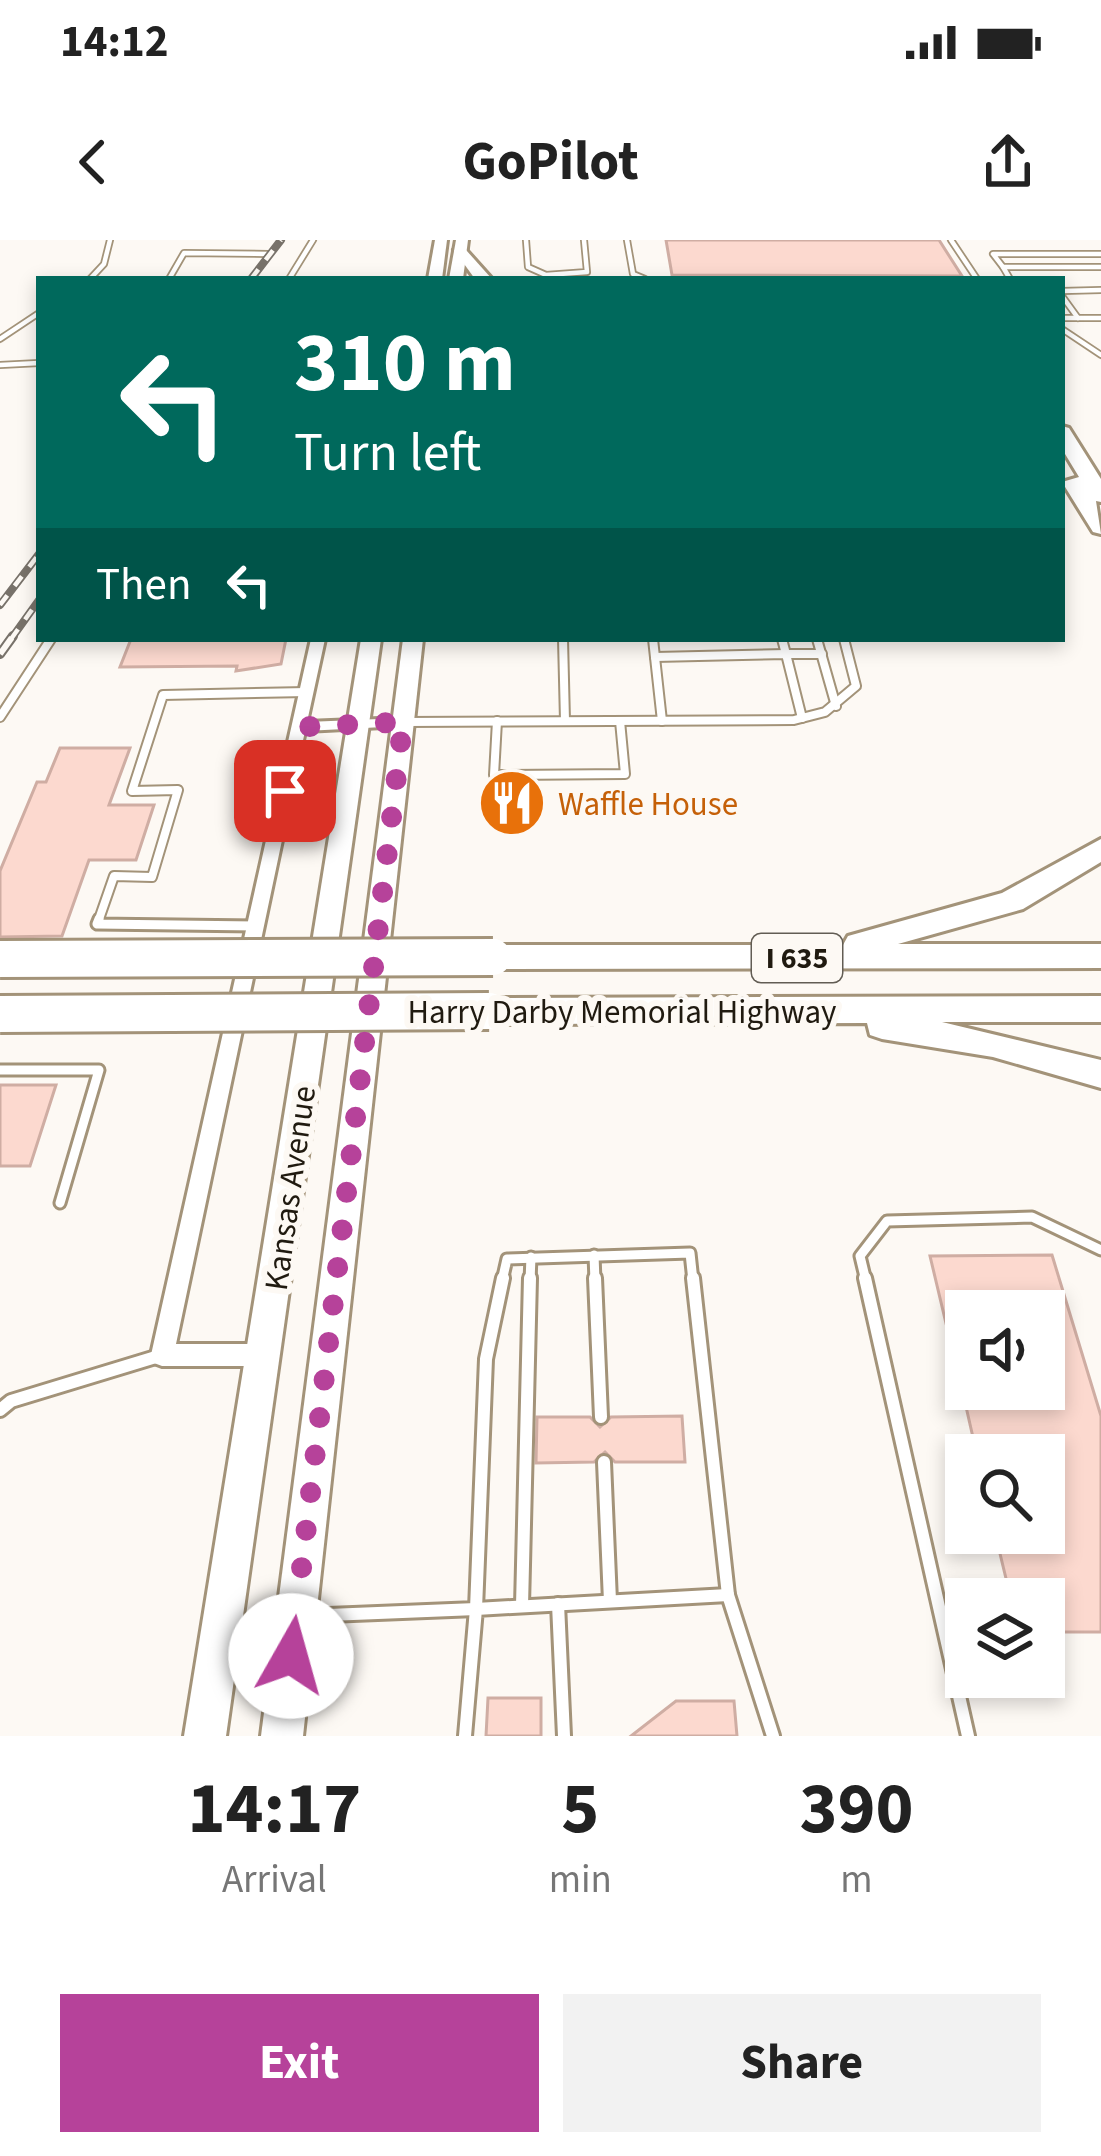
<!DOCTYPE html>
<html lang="en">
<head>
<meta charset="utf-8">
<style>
	:root { --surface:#fff; --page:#f2f2f2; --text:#222; --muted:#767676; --accent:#b6429a }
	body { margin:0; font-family:"Source Sans 3",sans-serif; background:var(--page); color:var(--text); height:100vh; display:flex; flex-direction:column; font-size:45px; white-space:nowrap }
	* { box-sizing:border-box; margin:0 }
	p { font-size:39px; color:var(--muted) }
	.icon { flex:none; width:66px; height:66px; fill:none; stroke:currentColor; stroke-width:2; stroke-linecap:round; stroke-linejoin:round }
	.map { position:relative; height:1496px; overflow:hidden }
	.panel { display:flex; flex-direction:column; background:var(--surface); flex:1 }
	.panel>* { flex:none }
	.hud { position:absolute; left:36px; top:36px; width:1029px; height:366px; border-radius:0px; box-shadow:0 6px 18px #0003; background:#00695c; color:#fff; overflow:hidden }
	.controls { position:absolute; left:945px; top:1050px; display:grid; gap:24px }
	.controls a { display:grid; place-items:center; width:120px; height:120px; border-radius:0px; background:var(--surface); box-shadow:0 6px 18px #0003; font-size:60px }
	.pin { position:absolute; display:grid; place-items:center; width:102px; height:102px; color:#fff; margin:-51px; border-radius:24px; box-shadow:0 6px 18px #0006 }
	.me { position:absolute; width:132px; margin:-66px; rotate:7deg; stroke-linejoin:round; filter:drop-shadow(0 0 9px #0008) }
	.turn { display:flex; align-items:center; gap:42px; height:252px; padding:0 60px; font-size:54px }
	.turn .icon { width:156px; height:156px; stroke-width:2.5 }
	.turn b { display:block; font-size:84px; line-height:102px }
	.then { display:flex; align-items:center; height:114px; padding:0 60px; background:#0003; gap:24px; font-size:45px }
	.eta { display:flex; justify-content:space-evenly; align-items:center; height:204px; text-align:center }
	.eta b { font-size:72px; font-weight:700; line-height:84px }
	.primary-button { display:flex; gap:24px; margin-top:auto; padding:24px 60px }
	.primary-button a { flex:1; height:138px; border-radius:0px; background:var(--accent); color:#fff; font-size:48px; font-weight:700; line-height:138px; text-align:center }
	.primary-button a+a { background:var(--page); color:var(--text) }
	.status { display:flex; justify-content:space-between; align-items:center; height:84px; padding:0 60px; background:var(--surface); direction:ltr }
	.status svg { height:33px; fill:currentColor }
	header { display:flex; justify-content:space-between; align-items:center; height:156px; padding:0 60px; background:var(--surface); font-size:54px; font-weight:700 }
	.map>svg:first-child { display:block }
</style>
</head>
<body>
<div class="status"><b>14:12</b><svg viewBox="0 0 49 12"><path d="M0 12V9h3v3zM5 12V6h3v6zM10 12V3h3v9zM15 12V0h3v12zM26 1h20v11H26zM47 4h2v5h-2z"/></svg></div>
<header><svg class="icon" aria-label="back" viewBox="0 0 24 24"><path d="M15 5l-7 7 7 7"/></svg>GoPilot<svg class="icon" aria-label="share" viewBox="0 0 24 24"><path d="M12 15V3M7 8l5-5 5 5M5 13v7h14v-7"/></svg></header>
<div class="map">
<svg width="1101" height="1496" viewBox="0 0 1101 1496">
	<rect width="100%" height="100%" fill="#fdf9f4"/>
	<!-- building -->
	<g fill="#fcd9cf" stroke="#cfada3" stroke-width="3">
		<polygon points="666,0 939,0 962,36 672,35"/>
		<polygon points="131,399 286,399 281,424 236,431 237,426 120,427"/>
		<polygon points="60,508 130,508 109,565 154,565 136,620 89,620 62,696 0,697 0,631 37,542 46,542"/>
		<polygon points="0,845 56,845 30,926 0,926"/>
		<polygon points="1052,1015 1101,1176 1101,1392 1044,1392 1044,1359 1011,1359 995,1293 1044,1293 1044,1215 977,1215 962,1149 1044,1149 1044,1071 966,1071 966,1137 959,1138 930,1016"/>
		<polygon points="682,1176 685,1222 615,1222 605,1212 594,1222 536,1223 537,1177 590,1177 600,1187 611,1177"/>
		<polygon points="488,1458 541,1458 541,1496 486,1496"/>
		<polygon points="676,1461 734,1461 737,1496 631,1496"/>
	</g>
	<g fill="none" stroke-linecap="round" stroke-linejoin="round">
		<defs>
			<g id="lane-far3">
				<polyline points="526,0 528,27 546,35 587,32 584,0"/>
				<polyline points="627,0 633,34 645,39"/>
				<polyline points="951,0 977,39"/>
				<polyline points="1003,27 993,14 1101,14"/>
				<polyline points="90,39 104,24 110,0"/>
				<polyline points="169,39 184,13 268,14"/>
				<polyline points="289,39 313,0"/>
				<polyline points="1010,39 1003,27 1101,27"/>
				<polyline points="1062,51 1101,50"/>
				<polyline points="1062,56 1078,78"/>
				<polyline points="1062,78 1101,78"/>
				<polyline points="1062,89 1101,115"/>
				<polyline points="0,99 39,73"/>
				<polyline points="0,125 39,123"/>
			</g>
			<g id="lane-far2">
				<polyline points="563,399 565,481"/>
				<polyline points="653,399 662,481"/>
				<polyline points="782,399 786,414 822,414"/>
				<polyline points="817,399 836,466"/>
				<polyline points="655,417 786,414 802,478"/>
				<polyline points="0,477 51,399"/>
				<polyline points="497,481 494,535 625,534 620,481"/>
				<polyline points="405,482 794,480 825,472 856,446 844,399"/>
				<polyline points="98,682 114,636 152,637 178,550 132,551 163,455 307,452"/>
			</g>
			<g id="lane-far1">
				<polyline points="99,679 97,684 256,686"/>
				<polyline points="0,830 99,830 60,963"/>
				<polyline points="594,1015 595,1041"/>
				<polyline points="502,1041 507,1019 690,1013 693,1041"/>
				<polyline points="530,1041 531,1017"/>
				<polyline points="866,1041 860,1016 887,981 1032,977 1101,1010"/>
			</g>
			<g id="lane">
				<polyline points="595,1038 601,1177"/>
				<polyline points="693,1038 728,1355 773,1496"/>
				<polyline points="865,1038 968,1496"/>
				<polyline points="0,1170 11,1161 159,1116"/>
				<polyline points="604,1222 610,1361"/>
				<polyline points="558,1364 564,1496"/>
				<polyline points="522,1366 530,1038"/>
				<polyline points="304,1376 476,1369 486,1119 503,1038"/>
				<polyline points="465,1496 476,1369 728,1355"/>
			</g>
			<polygon id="street" points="311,399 325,399 307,482 403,478 410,482 403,486 305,491 176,1104 265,1104 273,1107 276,1115 273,1123 265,1126 162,1126 154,1123 151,1115"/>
			<g id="primary">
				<polygon points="435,0 447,0 442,39 428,39"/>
				<polygon points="456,0 468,0 463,39 449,39"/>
				<polygon points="361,399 381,399 226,1496 184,1496"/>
				<polygon points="403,399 423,399 303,1496 261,1496"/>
			</g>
			<g id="highway">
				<polygon points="454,10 466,10 492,39 475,39"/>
				<polygon points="1062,186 1069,188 1101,239 1101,262 1096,261 1101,294 1093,292 1062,242 1079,237 1062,209"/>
				<polygon points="1101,599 1101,622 1023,669 898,704 1101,704 1101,728 493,729 477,717 493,705 843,705 848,696 1002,653"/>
				<polygon points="1101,756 1101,782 942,782 1101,820 1101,848 993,817 882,799 870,795 867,783 489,784 477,780 472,771 477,762 489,758"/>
			</g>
		</defs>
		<!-- lane-far3 casing -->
		<use href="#lane-far3" stroke="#a39379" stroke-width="8"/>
		<!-- lane-far2 casing -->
		<use href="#lane-far2" stroke="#a39379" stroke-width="12"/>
		<!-- lane-far1 casing -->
		<use href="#lane-far1" stroke="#a39379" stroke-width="15"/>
		<!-- lane casing -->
		<use href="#lane" stroke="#a39379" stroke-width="18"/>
		<!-- street casing -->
		<use href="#street" stroke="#a39379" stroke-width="6"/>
		<!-- primary casing -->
		<use href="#primary" stroke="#a39379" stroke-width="6"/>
		<!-- highway casing -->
		<use href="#highway" stroke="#a39379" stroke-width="6"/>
		<!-- lane-far3 -->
		<use href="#lane-far3" stroke="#fff" stroke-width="4.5"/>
		<!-- lane-far2 -->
		<use href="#lane-far2" stroke="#fff" stroke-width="8"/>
		<!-- lane-far1 -->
		<use href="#lane-far1" stroke="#fff" stroke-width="9"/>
		<!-- lane -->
		<use href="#lane" stroke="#fff" stroke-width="12"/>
		<!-- street -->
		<use href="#street" fill="#fff" fill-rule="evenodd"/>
		<!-- primary -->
		<use href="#primary" fill="#fff" fill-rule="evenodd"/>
		<!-- highway -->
		<use href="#highway" fill="#fff" fill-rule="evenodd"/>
		<defs>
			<g id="rail-far1">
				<polyline points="251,39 281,0"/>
				<polyline points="0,365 39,314"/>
				<polyline points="11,399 39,360"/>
			</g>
			<polyline id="rail" points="0,414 13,396"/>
		</defs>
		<!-- rail-far1 casing -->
		<use href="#rail-far1" stroke="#78726a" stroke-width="8"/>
		<!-- rail casing -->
		<use href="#rail" stroke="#78726a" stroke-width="10"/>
		<!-- rail-far1 -->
		<use href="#rail-far1" stroke="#fdf9f4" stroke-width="4.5" stroke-dasharray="12" stroke-linecap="butt"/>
		<!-- rail -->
		<use href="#rail" stroke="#fdf9f4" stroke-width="6" stroke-dasharray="20" stroke-linecap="butt"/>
		<defs>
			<g id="highway-bridge">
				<polyline points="0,719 493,717"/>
				<polyline points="0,774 489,771"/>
			</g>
		</defs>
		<!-- highway-bridge casing -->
		<use href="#highway-bridge" stroke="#a39379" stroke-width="42" stroke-linecap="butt"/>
		<!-- highway-bridge -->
		<use href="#highway-bridge" stroke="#fff" stroke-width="36"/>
	</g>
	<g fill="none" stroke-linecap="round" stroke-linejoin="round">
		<!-- route -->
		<polyline stroke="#b6429a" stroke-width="21" stroke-dasharray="0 37.8" points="285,551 300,487 403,482 291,1416"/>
	</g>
	<!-- icons -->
	<defs>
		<symbol id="restaurant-disc" viewBox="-11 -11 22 22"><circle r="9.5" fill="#e8710a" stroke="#fdf9f4"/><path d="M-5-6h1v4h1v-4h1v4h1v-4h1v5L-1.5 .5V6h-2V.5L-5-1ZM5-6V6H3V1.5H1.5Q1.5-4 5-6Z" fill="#fff"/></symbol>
	</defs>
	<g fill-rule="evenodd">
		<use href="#restaurant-disc" x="474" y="525" width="76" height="76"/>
	</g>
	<g text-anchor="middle" stroke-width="12" stroke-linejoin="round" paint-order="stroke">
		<!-- shield labels -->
		<rect fill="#fdf9f4" stroke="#625d54" stroke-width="3" x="752" y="694" width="90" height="48" rx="9"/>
		<g font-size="30" font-weight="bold" fill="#201a10">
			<text x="797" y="728">I 635</text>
		</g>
		<!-- food labels -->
		<g font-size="33" fill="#c56008" stroke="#fdf9f4" text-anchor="start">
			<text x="558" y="575">Waffle House</text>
		</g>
		<!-- street labels -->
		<g font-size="33" fill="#201a10" stroke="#fdf9f4">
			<text x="622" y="783">Harry Darby Memorial Highway</text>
			<text transform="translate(289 948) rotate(-82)" y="12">Kansas Avenue</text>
		</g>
	</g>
</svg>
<div class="controls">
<a><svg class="icon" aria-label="sound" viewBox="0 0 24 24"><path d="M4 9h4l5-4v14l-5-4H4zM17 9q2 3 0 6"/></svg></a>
<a><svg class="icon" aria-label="search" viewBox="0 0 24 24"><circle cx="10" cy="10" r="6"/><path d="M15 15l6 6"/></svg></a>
<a><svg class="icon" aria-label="layers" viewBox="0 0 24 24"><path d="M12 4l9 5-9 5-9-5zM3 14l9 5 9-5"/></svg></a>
</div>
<div class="pin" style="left:285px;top:551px;background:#d93025"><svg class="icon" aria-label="arrive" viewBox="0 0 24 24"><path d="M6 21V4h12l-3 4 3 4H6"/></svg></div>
<svg class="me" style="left:291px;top:1416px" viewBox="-20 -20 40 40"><circle r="19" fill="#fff"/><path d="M0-13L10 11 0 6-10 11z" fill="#b6429a"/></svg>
<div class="hud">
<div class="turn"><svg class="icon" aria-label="left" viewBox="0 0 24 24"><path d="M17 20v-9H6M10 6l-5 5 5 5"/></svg><div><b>310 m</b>Turn left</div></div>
<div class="then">Then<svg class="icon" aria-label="left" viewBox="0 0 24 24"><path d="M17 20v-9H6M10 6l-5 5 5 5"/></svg></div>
</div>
</div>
<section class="panel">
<div class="eta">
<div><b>14:17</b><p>Arrival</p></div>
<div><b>5</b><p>min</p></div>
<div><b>390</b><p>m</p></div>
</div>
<div class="primary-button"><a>Exit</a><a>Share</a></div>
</section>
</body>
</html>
